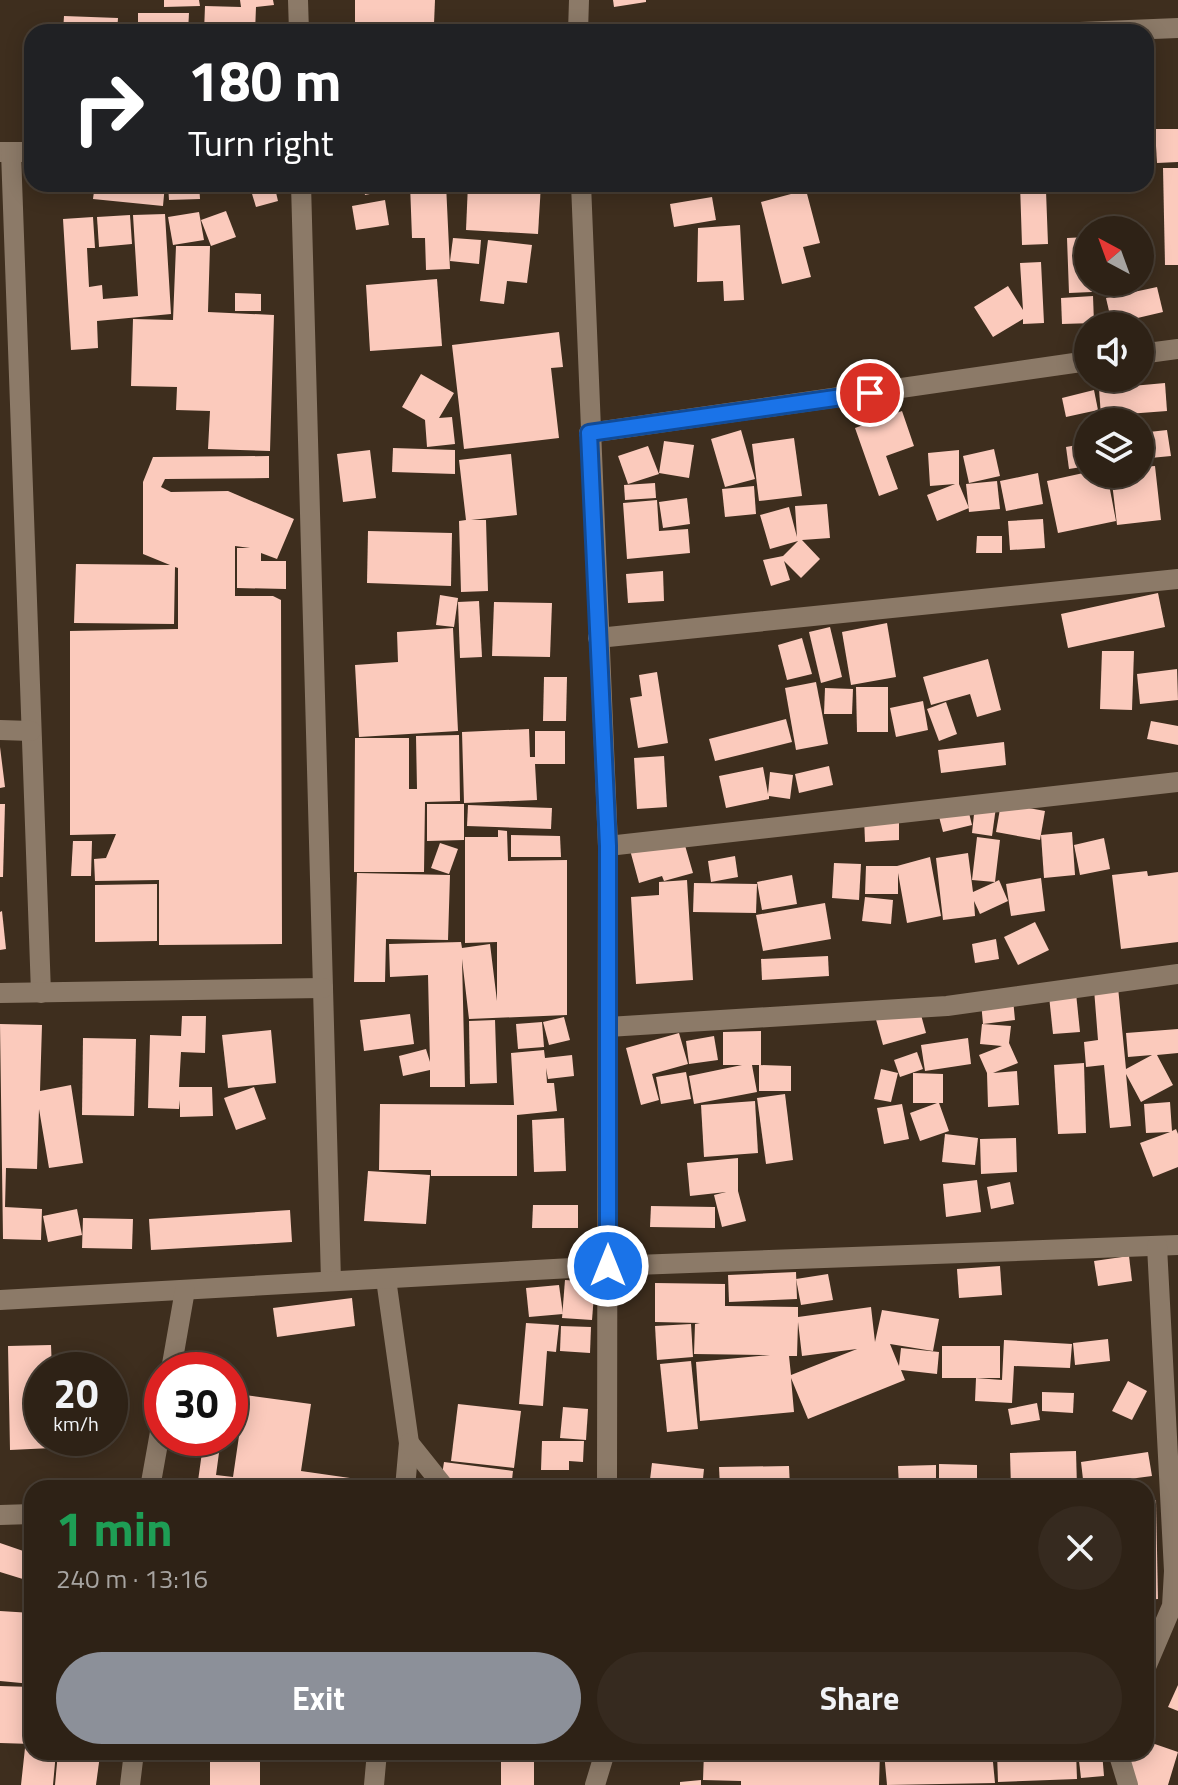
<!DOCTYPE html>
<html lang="en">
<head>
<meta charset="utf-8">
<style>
	:root { --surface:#2e2216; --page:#362a1f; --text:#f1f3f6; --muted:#a7a4a1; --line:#493f35; --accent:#8c9099 }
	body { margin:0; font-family:"Titillium Web",sans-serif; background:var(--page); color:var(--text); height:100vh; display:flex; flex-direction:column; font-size:30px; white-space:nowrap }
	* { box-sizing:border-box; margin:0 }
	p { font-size:26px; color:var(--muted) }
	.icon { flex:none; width:44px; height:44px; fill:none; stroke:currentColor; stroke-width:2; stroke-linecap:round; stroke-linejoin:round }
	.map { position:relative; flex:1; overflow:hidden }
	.drawer { position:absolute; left:24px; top:1480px; width:1130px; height:280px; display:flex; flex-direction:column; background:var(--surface); border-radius:24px; box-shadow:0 4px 20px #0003,0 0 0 2px var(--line) }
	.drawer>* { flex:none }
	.banner { position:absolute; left:24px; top:24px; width:1130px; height:168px; border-radius:24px; box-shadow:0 4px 20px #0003,0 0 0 2px var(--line); background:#202124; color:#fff; overflow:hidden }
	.needle { width:52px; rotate:319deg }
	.tools { position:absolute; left:1074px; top:216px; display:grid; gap:16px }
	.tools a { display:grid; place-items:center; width:80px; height:80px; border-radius:50%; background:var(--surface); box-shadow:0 4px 20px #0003,0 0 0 2px var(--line); font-size:40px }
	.speed { position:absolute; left:24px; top:1352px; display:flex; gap:16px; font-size:40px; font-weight:700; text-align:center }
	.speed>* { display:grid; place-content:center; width:104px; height:104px; border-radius:50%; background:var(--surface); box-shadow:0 4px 20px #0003,0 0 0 2px var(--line); line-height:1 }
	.speed small { font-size:20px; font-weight:400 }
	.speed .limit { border:12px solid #d22; background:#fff; color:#111 }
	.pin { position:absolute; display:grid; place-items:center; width:68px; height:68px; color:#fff; margin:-34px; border:4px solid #fff; border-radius:50%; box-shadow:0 2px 8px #0007 }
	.me { position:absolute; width:88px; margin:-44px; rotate:0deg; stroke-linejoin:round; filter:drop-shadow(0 0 6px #0008) }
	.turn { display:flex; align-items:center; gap:28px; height:168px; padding:0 32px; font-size:36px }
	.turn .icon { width:104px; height:104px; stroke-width:2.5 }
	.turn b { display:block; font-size:56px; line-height:68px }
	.round { display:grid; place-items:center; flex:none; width:84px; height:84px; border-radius:42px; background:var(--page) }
	.overview { display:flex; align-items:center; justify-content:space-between; height:136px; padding:0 32px }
	h1 { font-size:48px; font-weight:700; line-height:60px; color:#1e9e55 }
	.cta { display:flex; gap:16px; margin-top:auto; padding:16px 32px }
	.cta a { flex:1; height:92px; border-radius:48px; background:var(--accent); color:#fff; font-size:32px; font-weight:700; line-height:92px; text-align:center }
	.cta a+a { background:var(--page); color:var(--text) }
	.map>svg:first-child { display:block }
</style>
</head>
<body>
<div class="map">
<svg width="1178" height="1785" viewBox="0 0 1178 1785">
	<rect width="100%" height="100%" fill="#3e2e1e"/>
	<!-- building -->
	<g fill="#fbcabc" fill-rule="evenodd">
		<polygon points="164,0 199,0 200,6 164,7"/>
		<polygon points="240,0 273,0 274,5 256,7 255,32 204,32 205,6 241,7"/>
		<polygon points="355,0 435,0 434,24 355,22"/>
		<polygon points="613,0 646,0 646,2 614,7"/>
		<polygon points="138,13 189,13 188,32 138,32"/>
		<polygon points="64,16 118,18 117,32 63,32"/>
		<polygon points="1146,94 1150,94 1149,134 1146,134"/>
		<polygon points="1155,129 1178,129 1178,162 1157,163"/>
		<polygon points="1163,168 1178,168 1178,265 1165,265"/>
		<polygon points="95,184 165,184 163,206 93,199"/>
		<polygon points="168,184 199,184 200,199 169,200"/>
		<polygon points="249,184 274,184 278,201 256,207"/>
		<polygon points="363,184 398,184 399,188 365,195"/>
		<polygon points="410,184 446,184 450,269 426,270 425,238 412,238"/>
		<polygon points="468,184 541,184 538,234 466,230"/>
		<polygon points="1020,184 1085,184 1085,189 1046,191 1048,244 1022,245"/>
		<polygon points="806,190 820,243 803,247 811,277 782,284 761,202"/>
		<polygon points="712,197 716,220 674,227 670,204"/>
		<polygon points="385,200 389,225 356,230 352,206"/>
		<polygon points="226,211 236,237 211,246 201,220"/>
		<polygon points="199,212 204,240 173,245 168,217"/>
		<polygon points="165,214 171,314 97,321 98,348 71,350 63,219 93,217 95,248 87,248 89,287 102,285 103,299 138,296 133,215"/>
		<polygon points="130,215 132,244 99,247 97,217"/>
		<polygon points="740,225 744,300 724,301 723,281 697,282 698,228"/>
		<polygon points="1088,237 1088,282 1092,282 1092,292 1069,293 1067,238"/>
		<polygon points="453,238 481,240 479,264 450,261"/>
		<polygon points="488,240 532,245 527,283 507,281 504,304 480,301"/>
		<polygon points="176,246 210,246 208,312 274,315 270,451 208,449 210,411 176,410 177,387 131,386 133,319 173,320"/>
		<polygon points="1041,262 1044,323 1023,324 1023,319 993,337 974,307 1008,286 1023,310 1020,263"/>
		<polygon points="437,279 442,346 370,351 366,285"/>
		<polygon points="1157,287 1163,312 1112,324 1106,298"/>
		<polygon points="235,293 261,294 261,311 235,311"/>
		<polygon points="1093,296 1094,323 1062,324 1061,298"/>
		<polygon points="559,332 563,367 551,368 559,438 464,449 452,345"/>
		<polygon points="421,374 454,393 439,418 452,417 455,444 427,447 425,420 402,407"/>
		<polygon points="1165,383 1167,411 1101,416 1099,389"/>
		<polygon points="1094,390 1098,410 1066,417 1062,398"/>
		<polygon points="902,411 914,446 886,456 898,489 879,496 855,428"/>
		<polygon points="741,430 755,479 725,487 711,439"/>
		<polygon points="1167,430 1171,456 1140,459 1140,433"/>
		<polygon points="794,438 802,496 759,501 752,444"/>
		<polygon points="664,441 694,445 689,478 659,473"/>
		<polygon points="1088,443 1088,466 1069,469 1066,447"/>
		<polygon points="648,446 659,474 628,484 618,456"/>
		<polygon points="393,448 455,450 455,474 392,472"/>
		<polygon points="994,449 1000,476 969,483 963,456"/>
		<polygon points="370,450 376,498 343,502 337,454"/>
		<polygon points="959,450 959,484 969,508 937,521 927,495 955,484 930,486 928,453"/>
		<polygon points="511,454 517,515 471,520 486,520 488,591 461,592 459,521 466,520 459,460"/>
		<polygon points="269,456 269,478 165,479 161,487 171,492 228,491 294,519 277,559 261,553 261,561 286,561 286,589 237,588 237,548 250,548 235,546 235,596 273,596 281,600 282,944 159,945 159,880 95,881 94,859 106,858 116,834 70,835 70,631 178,629 178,568 175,567 174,624 74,623 76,564 170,565 143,554 143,482 153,457"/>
		<polygon points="1155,466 1161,520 1117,525 1111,474 1140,474 1140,467"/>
		<polygon points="1088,472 1107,474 1116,521 1058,533 1047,481"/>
		<polygon points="1038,473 1043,504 1006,511 1000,481"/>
		<polygon points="997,481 1000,509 969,512 966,484"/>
		<polygon points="655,483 656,498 625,500 624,485"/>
		<polygon points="754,486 756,514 725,517 722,489"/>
		<polygon points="687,498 690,524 663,528 659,502"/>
		<polygon points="657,500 659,531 688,529 690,553 627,559 623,503"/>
		<polygon points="827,504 830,538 802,540 820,559 801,578 784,561 790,580 771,586 763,560 783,556 798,541 770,549 760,515 789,507 797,537 795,506"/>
		<polygon points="1043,519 1045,548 1010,550 1008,521"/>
		<polygon points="368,531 452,533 451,586 367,583"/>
		<polygon points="977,536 1002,536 1002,553 976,553"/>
		<polygon points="663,571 664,601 628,603 626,574"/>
		<polygon points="1158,593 1165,627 1068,648 1061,614"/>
		<polygon points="440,595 458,598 454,627 436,625"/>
		<polygon points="479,601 482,657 460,658 458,602"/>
		<polygon points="494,602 552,603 550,657 492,656"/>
		<polygon points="887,623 896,677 851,685 842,632"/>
		<polygon points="830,627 842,677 821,683 809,632"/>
		<polygon points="453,628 458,731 359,737 355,665 398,662 397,632"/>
		<polygon points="802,638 812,674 787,680 778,645"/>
		<polygon points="1102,651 1134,651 1132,710 1100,709"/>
		<polygon points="988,659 1001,710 977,717 970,694 931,705 923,677"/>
		<polygon points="1177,669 1178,700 1140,704 1137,674"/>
		<polygon points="657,672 668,743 638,748 630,698 642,696 639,675"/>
		<polygon points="544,677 567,677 566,721 543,721"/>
		<polygon points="816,682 828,744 796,750 785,688"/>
		<polygon points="856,687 888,687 888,732 857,732"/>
		<polygon points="825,688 853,689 852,714 824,714"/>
		<polygon points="923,701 928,730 896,737 890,708"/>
		<polygon points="946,702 957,734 939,741 927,709"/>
		<polygon points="786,719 792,742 715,761 709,739"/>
		<polygon points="1151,721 1178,726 1178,745 1147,739"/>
		<polygon points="529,729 530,757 535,757 535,731 565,731 565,764 535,764 537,800 464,803 462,732"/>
		<polygon points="459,735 460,801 425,802 424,872 354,872 355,738 409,738 409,789 417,789 416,736"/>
		<polygon points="1004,742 1006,765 941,773 938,750"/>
		<polygon points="0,747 5,787 0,788"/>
		<polygon points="664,756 667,807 637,809 634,758"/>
		<polygon points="829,766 833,785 799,793 795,774"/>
		<polygon points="763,767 768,794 770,772 793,775 790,799 769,796 769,799 726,808 719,776"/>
		<polygon points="966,801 972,825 943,832 937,809"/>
		<polygon points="1001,803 1045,811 1040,840 996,832"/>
		<polygon points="0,804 5,804 3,877 0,877"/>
		<polygon points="427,804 464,804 464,840 427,841"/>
		<polygon points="468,805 552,808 551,829 467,826"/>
		<polygon points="975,805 996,807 992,836 972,833"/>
		<polygon points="899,815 899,840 865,842 864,816"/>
		<polygon points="498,830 507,831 508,861 567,860 567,1015 469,1019 462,959 465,1087 430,1087 430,1070 403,1076 399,1056 426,1049 430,1062 428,975 390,977 389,944 461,942 462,948 490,944 497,1001 497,942 465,943 465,837 498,837"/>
		<polygon points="1072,832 1075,875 1044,878 1041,835"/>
		<polygon points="511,835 560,836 561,857 511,857"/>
		<polygon points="682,835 693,873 664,881 662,876 639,883 630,850"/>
		<polygon points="977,837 1000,840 995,882 999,880 1008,901 980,914 974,901 975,916 943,920 936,858 968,853 973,892 995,882 972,880"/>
		<polygon points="1104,838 1110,869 1080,875 1074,845"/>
		<polygon points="73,841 92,841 91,876 71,876"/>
		<polygon points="440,843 458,849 449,874 431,868"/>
		<polygon points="735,856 738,877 711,882 708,861"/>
		<polygon points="930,857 941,916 907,923 898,873 898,894 865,894 866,866 897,866"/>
		<polygon points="834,863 861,864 859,900 832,898"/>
		<polygon points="1147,871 1148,876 1178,872 1178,942 1121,949 1112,875"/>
		<polygon points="357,873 450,875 448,940 386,939 385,982 354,982"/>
		<polygon points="792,875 797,904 762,910 757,882"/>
		<polygon points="1041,878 1045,911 1011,916 1006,884"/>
		<polygon points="687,880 693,980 636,984 631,897 659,895 659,882"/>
		<polygon points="694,883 757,884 756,913 693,912"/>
		<polygon points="157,884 157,941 95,942 95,885"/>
		<polygon points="865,897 893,900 891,924 862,921"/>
		<polygon points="825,903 831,939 763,951 756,915"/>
		<polygon points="2,911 6,949 0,950 0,912"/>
		<polygon points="1035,922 1049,950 1018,965 1004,937"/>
		<polygon points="996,939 999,959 975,963 972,944"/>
		<polygon points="828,956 829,976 762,980 761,959"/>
		<polygon points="1118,987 1126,1069 1152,1055 1128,1057 1126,1033 1178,1029 1178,1053 1157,1055 1173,1085 1141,1102 1126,1074 1131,1126 1110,1128 1104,1065 1086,1067 1084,1042 1098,1040 1094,989"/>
		<polygon points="1076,993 1080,1032 1053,1034 1049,996"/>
		<polygon points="1013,999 1015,1020 983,1024 981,1002"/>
		<polygon points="918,1004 926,1033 883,1045 875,1016"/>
		<polygon points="410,1014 414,1044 364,1051 360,1020"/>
		<polygon points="182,1016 206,1016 205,1053 181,1052 179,1087 212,1087 213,1116 180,1117 180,1100 179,1109 148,1108 150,1035 181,1036"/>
		<polygon points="564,1017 570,1040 549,1045 543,1022"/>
		<polygon points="495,1020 497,1083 470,1084 469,1021"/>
		<polygon points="542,1022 544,1047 518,1049 516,1024"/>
		<polygon points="0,1024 42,1025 40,1091 71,1085 83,1163 49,1168 39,1109 37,1169 6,1168 5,1207 42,1209 41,1240 3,1239"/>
		<polygon points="982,1024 1011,1026 1009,1043 1018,1063 993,1073 1017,1071 1019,1105 988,1107 987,1073 979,1055 1002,1046 980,1044"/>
		<polygon points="271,1030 276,1083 228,1088 222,1035"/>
		<polygon points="761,1031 761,1065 752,1065 757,1092 694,1104 689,1076 742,1065 723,1065 723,1032"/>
		<polygon points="679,1033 688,1064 652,1074 659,1100 641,1105 626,1048"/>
		<polygon points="714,1036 718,1060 689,1064 686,1041"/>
		<polygon points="83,1038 136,1039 134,1116 82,1115"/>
		<polygon points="968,1038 971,1064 925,1071 921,1045"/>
		<polygon points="544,1050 545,1058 572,1055 574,1076 548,1079 546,1068 547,1083 554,1083 557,1111 517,1115 517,1176 431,1176 431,1170 379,1170 380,1104 514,1105 511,1053"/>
		<polygon points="917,1052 923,1069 900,1077 894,1060"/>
		<polygon points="1084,1063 1086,1133 1058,1134 1054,1065"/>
		<polygon points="759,1065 791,1066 791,1091 759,1091"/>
		<polygon points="881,1069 898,1073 891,1102 874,1099"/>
		<polygon points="686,1072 691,1099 661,1104 656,1077"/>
		<polygon points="913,1073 943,1074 943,1103 939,1103 949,1131 920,1141 910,1113 937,1103 913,1103"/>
		<polygon points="254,1087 266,1119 236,1130 224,1098"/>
		<polygon points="785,1094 793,1160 766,1164 757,1098"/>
		<polygon points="755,1101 758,1153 704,1157 701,1105"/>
		<polygon points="1170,1102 1172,1131 1176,1129 1178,1134 1178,1167 1153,1177 1140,1143 1170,1132 1146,1133 1144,1104"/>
		<polygon points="902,1104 909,1139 884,1144 877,1108"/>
		<polygon points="564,1118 566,1171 534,1172 532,1120"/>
		<polygon points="945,1134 978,1138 975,1165 942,1162"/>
		<polygon points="1016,1138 1017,1172 981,1174 980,1139"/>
		<polygon points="738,1158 738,1191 746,1221 722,1227 714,1195 726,1192 690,1196 687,1163"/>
		<polygon points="368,1171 430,1175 426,1224 364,1221"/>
		<polygon points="977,1180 981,1212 946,1217 943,1184"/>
		<polygon points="1010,1182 1014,1204 991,1209 987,1187"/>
		<polygon points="533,1205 578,1205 578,1228 532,1228"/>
		<polygon points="651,1206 715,1207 715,1228 650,1227"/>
		<polygon points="77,1209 82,1235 48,1242 43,1216"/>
		<polygon points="290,1210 292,1242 151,1250 149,1219"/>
		<polygon points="83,1218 133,1219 132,1249 82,1248"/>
		<polygon points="1129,1256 1132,1281 1098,1286 1094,1261"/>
		<polygon points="1000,1266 1002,1295 959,1298 957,1269"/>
		<polygon points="796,1272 797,1299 729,1302 728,1275"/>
		<polygon points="828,1274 833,1300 801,1305 796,1279"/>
		<polygon points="565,1280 595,1282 592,1320 562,1318"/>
		<path d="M655 1283 725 1284V1306L798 1307V1317L871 1307 875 1342 882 1310 939 1319 933 1351 890 1344 899 1366 901 1348 939 1352 937 1374 901 1370 905 1380 808 1419 791 1378 794 1412 700 1421 696 1362 770 1355 694 1354 695 1324 700 1323 655 1322ZM798 1322 802 1356 857 1349 791 1375 789 1356H797Z"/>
		<polygon points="559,1285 563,1314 529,1317 526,1288"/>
		<polygon points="352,1298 355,1326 277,1337 273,1308"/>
		<polygon points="526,1323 559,1325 556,1352 547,1351 543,1406 519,1404"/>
		<polygon points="691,1324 693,1357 657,1360 655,1326"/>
		<polygon points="561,1326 591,1327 590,1353 560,1351"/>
		<polygon points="1108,1339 1110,1361 1075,1365 1073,1343"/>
		<polygon points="1004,1340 1072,1344 1070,1368 1014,1366 1012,1403 975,1401 976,1378 1002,1380"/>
		<polygon points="51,1345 52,1370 42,1370 42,1438 52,1438 52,1448 10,1450 8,1346"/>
		<rect x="942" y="1346" width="58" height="32"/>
		<polygon points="691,1361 698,1429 667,1432 660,1364"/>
		<polygon points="1128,1381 1147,1391 1132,1420 1112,1411"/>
		<polygon points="1042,1392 1074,1393 1073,1413 1042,1411"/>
		<polygon points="245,1395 311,1404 301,1471 350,1478 349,1488 197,1488 204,1438 221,1438 216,1475 233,1477"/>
		<polygon points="1037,1403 1040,1420 1011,1425 1008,1409"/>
		<polygon points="458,1404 521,1411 514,1468 451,1461"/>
		<polygon points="563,1407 588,1409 586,1440 560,1438"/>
		<polygon points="542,1441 584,1441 583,1462 569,1461 569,1470 541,1470"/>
		<polygon points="1076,1451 1077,1488 1011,1488 1010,1453"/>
		<polygon points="1148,1452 1152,1476 1122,1480 1123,1488 1084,1488 1081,1462"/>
		<polygon points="444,1462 513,1471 511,1488 440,1488"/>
		<polygon points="652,1463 704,1469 702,1488 649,1488"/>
		<polygon points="939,1464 977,1465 977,1488 939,1488"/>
		<polygon points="936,1465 936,1488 899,1488 898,1466"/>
		<polygon points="789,1466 790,1488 720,1488 719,1467"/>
		<rect x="861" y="1480" width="14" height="8"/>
		<polygon points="1146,1500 1156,1500 1158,1599 1146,1600"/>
		<polygon points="0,1543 32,1554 26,1580 0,1572"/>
		<polygon points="0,1611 32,1613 32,1684 0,1681"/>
		<polygon points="1178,1685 1178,1711 1168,1707"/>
		<polygon points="0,1686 32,1687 32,1744 0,1743"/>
		<polygon points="1146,1741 1178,1752 1168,1785 1137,1785 1124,1780 1134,1752 1146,1752"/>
		<polygon points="25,1748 32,1752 56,1752 53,1785 21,1785"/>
		<polygon points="58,1752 100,1755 96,1785 55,1785"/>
		<polygon points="227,1752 272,1752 271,1760 260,1758 260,1785 210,1785 210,1758 259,1758"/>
		<rect x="501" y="1752" width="33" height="33"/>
		<polygon points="704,1752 880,1752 879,1785 741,1785 741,1781 703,1780"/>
		<polygon points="884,1752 992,1752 995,1783 887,1785"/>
		<polygon points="997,1752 1076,1752 1077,1779 998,1782"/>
		<polygon points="1078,1752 1102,1752 1104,1776 1081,1778"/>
		<polygon points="701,1780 701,1785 680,1785 680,1782"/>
	</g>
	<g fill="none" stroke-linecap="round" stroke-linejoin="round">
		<!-- minor -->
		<g stroke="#8c7a68" stroke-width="20">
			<polyline points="298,0 299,32"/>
			<polyline points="578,32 579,0"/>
			<polyline points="1080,32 1178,28"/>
			<polyline points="0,152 32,152"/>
			<polyline points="11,152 41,993"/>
			<polyline points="301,184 331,1281"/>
			<polyline points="581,184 608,846 607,1488"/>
			<polyline points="1140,354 1178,349"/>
			<polyline points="589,433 1088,361"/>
			<polyline points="598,638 1178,579"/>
			<polyline points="0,730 31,731"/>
			<polyline points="608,846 1178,782"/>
			<polyline points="0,993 323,988"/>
			<polyline points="608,1027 947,1006 1178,974"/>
			<polyline points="386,1279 409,1443 405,1488"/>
			<polyline points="0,1300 608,1266 1178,1245"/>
			<polyline points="171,1370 185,1290"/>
			<polyline points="409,1443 445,1488"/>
			<polyline points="150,1488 162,1421"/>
			<polyline points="0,1515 32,1514"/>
			<polyline points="1146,1667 1172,1606 1174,1571 1157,1246"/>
			<polyline points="1118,1752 1128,1785"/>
			<polyline points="130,1785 134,1752"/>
			<polyline points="374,1785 377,1752"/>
			<polyline points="595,1785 605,1752"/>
		</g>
	</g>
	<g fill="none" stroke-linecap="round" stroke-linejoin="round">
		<defs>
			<polyline id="route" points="608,1266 608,846 589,433 870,393"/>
		</defs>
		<!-- route casing -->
		<use href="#route" stroke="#114b97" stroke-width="20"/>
		<!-- route -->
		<use href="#route" stroke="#1a73e8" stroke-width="14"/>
	</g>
</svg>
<div class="tools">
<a><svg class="needle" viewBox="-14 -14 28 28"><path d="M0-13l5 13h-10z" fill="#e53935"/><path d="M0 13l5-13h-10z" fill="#a7a4a1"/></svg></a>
<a><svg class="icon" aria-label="sound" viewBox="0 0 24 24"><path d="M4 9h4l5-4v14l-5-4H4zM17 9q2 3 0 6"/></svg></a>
<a><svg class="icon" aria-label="layers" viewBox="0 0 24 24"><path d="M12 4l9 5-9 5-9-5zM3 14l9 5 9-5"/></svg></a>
</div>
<div class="speed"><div>20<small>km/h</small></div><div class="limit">30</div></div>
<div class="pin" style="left:870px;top:393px;background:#d93025"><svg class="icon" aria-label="arrive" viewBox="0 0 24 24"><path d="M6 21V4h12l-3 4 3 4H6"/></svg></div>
<svg class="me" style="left:608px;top:1266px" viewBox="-20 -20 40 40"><circle r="17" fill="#1a73e8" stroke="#fff" stroke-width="3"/><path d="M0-11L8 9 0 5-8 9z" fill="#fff"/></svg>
<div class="banner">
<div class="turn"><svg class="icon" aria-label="right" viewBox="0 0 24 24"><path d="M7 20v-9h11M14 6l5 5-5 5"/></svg><div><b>180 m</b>Turn right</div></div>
</div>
<section class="drawer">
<div class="overview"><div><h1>1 min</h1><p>240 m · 13:16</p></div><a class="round"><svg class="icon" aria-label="close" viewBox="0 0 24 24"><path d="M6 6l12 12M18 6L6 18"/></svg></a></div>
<div class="cta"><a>Exit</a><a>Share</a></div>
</section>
</div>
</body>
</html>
